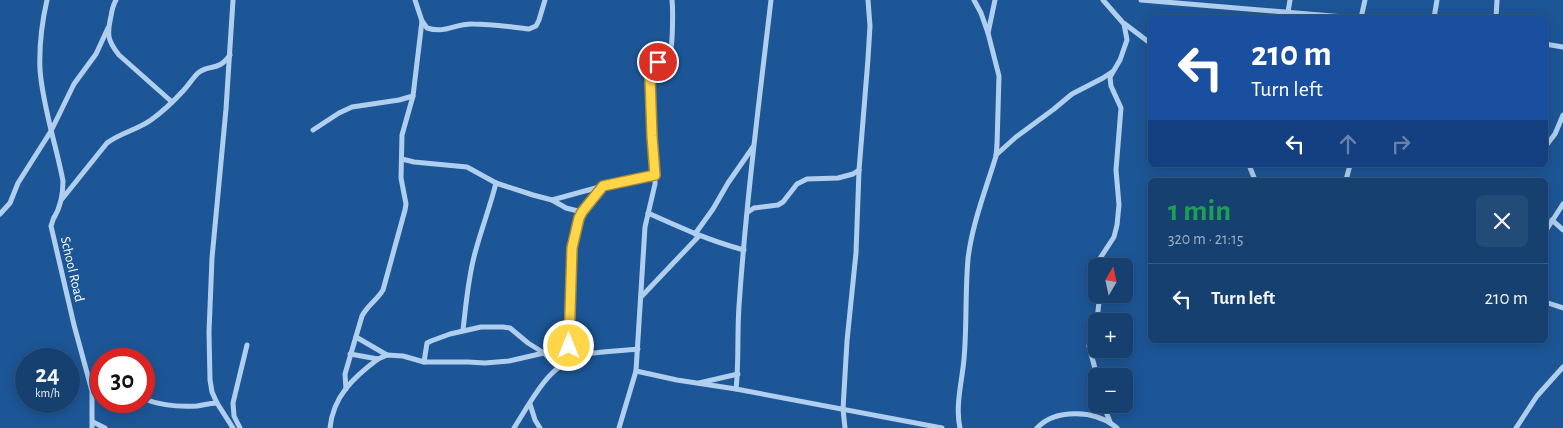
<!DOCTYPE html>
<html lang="en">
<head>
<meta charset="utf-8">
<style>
	:root { --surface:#164070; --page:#234b78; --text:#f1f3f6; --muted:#9eafc3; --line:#355983 }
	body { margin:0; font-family:"Alegreya Sans",sans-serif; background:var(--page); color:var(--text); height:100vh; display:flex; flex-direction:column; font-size:19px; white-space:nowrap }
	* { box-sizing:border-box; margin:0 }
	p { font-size:16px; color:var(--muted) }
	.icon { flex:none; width:28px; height:28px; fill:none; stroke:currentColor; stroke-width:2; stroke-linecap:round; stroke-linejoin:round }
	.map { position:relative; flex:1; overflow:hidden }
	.drawer { position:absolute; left:1148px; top:178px; width:400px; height:165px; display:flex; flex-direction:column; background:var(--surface); border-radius:8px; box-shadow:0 2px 12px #0003,0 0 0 1px var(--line) }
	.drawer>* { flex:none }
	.top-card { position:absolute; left:1148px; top:15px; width:400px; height:152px; border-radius:8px; box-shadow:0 2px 12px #0003,0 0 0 1px var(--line); background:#1a4fa0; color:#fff; overflow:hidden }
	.needle { width:32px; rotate:9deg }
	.fabs { position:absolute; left:1088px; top:258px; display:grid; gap:10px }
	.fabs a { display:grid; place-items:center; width:45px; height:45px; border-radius:8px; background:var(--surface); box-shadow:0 2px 12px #0003,0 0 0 1px var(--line); font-size:25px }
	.speed { position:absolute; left:15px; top:348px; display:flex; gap:10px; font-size:25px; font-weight:700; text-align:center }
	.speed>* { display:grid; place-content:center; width:65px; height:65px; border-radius:50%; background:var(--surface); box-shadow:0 2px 12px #0003,0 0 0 1px var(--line); line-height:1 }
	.speed small { font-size:12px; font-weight:400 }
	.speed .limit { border:8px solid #d22; background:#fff; color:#111 }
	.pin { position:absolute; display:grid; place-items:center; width:42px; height:42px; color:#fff; margin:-21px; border:2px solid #fff; border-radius:50%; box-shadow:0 1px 5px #0007 }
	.me { position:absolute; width:55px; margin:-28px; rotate:0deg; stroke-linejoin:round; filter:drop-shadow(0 0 4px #0008) }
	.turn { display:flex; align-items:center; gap:18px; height:105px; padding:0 20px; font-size:22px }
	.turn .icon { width:65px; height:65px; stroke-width:2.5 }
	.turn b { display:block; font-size:35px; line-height:42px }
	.lanes { display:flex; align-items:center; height:48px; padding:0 20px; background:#0003; justify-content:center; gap:25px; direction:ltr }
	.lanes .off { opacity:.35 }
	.round { display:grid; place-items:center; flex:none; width:52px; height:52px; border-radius:8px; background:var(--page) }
	.overview { display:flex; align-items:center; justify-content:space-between; height:85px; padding:0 20px }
	h1 { font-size:30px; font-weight:700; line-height:38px; color:#1e9e55 }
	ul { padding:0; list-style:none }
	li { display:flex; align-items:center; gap:15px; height:70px; padding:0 20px; border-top:1px solid var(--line) }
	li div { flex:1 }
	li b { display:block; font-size:19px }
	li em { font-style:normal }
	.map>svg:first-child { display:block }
</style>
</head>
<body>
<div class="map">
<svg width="1563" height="428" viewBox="0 0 1563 428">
	<rect width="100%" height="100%" fill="#1d5696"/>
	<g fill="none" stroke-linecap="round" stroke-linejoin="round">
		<!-- minor -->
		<g stroke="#b0cfef" stroke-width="5">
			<path d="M47 0C42 22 39 47 40 70 43 108 56 144 63 181 63 194 61 206 54 218V217L51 226 74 325 92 391V428"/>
			<path d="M116 0C113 5 112 10 111 16 107 34 107 40 119 55L172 102"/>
			<polyline points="233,0 226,109 212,258 209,332 210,380 212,392 217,403 233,428"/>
			<path d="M415 0 422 21 427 28C446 34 456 23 473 24 492 24 510 27 529 29L536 26 539 20 545 0"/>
			<polyline points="1141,0 1356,18"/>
			<polyline points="1288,12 1290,0"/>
			<polyline points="1361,18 1365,0"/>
			<polyline points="1434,18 1437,0"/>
			<polyline points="1496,18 1497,0"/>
			<polyline points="1125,24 1150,43"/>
			<polyline points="988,33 995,0"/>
			<polyline points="1545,44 1563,47"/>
			<polyline points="313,130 339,113 352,107 399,100 413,96"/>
			<polyline points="1545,147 1555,134 1563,115"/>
			<polyline points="996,155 1016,137 1054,109 1072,94 1103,78 1112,72"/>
			<polyline points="402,159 414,162 467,167 496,183 533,195 552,200 603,186 655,175"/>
			<polyline points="1249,165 1255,180"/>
			<polyline points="1346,180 1350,165"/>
			<path d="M62 199 107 143C120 133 137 130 151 120 162 112 173 102 183 91 188 86 192 79 198 73 210 63 217 73 230 55"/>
			<polyline points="552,200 566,208 582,212"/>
			<polyline points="748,212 754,208 778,205 783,202 797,184 807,179 838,178 853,174 859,170"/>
			<path d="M648 213C679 227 710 241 744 250"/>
			<polyline points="0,214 10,203 18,183 51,131 74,84 96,54 108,28"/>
			<polyline points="1552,220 1563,230"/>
			<polyline points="1545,232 1563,204"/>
			<polyline points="695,234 713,209 728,183 753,147"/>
			<polyline points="1096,277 1095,266 1114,237 1117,225 1119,205 1116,170 1121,108 1111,86 1110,77 1120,60 1127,40 1124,24 1103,0"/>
			<polyline points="641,297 699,236"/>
			<polyline points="1545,302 1563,308"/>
			<path d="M463 330C466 305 468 278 475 253 481 230 490 207 496 183"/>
			<polyline points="356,337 387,355"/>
			<polyline points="569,338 587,354"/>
			<polyline points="350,354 378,359 387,355 403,356 424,362 468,362 485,363 509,361 544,353"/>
			<polyline points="424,362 427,343 431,341 450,334 481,327 503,327 510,328 528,343 544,353 558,367"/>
			<polyline points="556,365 564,356 569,346 569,293 572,248 576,225 582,212 602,187"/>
			<polyline points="636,371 677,380 736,389 942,428"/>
			<polyline points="1097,376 1089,346 1097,319 1100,294"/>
			<polyline points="90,382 101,382"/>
			<polyline points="699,383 738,374"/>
			<path d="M346 389 345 374 362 316C367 306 377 300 383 290L405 210 406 204 401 178 402 135 413 96 422 21"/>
			<path d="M736 389C739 362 737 334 739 306 746 204 759 102 771 0"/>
			<path d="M144 399C160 405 180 407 197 406 204 405 209 403 217 403"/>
			<polyline points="530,404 535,420 540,428"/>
			<polyline points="1103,404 1110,422"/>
			<polyline points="93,422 105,428"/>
			<polyline points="240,428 234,416 233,403 247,345"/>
			<path d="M330 428C333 396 354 377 378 359"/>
			<path d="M514 428C533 399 550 360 588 354 604 351 621 351 638 349"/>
			<path d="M619 428 636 371 645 227 655 184V175L652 137 650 78 652 66 654 63C659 61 665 61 669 57 673 51 673 9 672 0"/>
			<polyline points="845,428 843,409 847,341 856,253 859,170 868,59 870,26 868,0"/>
			<path d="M960 428C955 406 962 382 964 359 967 326 965 293 968 259 972 224 986 189 996 156L997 145 999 76 988 33 981 13 974 0"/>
			<path d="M1037 428C1056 408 1096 410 1117 428"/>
			<polyline points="1516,428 1537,396 1563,367"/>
		</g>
	</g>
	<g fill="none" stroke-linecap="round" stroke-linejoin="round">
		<defs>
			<polyline id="route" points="569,346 572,248 579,218 582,212 603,186 655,175 652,136 650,78 652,66 658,62"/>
		</defs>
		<!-- route casing -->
		<use href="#route" stroke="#a68a30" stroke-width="12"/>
		<!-- route -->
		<use href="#route" stroke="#ffd54a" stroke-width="9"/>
	</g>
	<g text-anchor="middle" stroke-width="5" stroke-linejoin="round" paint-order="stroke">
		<!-- street labels -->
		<g font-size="14" fill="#fff" stroke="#1d5696">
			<text transform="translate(73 269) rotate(77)" y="5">School Road</text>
		</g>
	</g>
</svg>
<div class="fabs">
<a><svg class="needle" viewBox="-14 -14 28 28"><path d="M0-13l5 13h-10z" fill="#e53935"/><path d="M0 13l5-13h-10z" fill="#9eafc3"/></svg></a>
<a>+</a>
<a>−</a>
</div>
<div class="speed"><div>24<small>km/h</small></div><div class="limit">30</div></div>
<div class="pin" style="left:658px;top:62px;background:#d93025"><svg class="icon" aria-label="arrive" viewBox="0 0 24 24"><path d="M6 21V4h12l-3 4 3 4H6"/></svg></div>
<svg class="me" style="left:569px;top:346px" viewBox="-20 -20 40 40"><circle r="17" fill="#ffd54a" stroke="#fff" stroke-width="3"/><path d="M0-11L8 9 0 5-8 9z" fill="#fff"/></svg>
<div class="top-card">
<div class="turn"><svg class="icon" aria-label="left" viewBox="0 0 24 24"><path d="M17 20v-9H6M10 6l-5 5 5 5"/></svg><div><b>210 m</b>Turn left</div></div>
<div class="lanes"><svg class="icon" aria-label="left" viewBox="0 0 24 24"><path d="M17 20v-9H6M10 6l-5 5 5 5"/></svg><svg class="icon off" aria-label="ahead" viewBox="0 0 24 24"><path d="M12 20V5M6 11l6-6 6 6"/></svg><svg class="icon off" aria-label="right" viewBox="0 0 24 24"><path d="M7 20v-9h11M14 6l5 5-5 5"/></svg></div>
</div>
<section class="drawer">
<div class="overview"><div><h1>1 min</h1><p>320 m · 21:15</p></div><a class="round"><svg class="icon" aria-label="close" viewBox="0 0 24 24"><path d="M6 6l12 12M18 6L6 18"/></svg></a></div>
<ul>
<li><svg class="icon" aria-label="left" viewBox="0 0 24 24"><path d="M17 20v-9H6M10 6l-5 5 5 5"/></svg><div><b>Turn left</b></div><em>210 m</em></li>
</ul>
</section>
</div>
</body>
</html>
